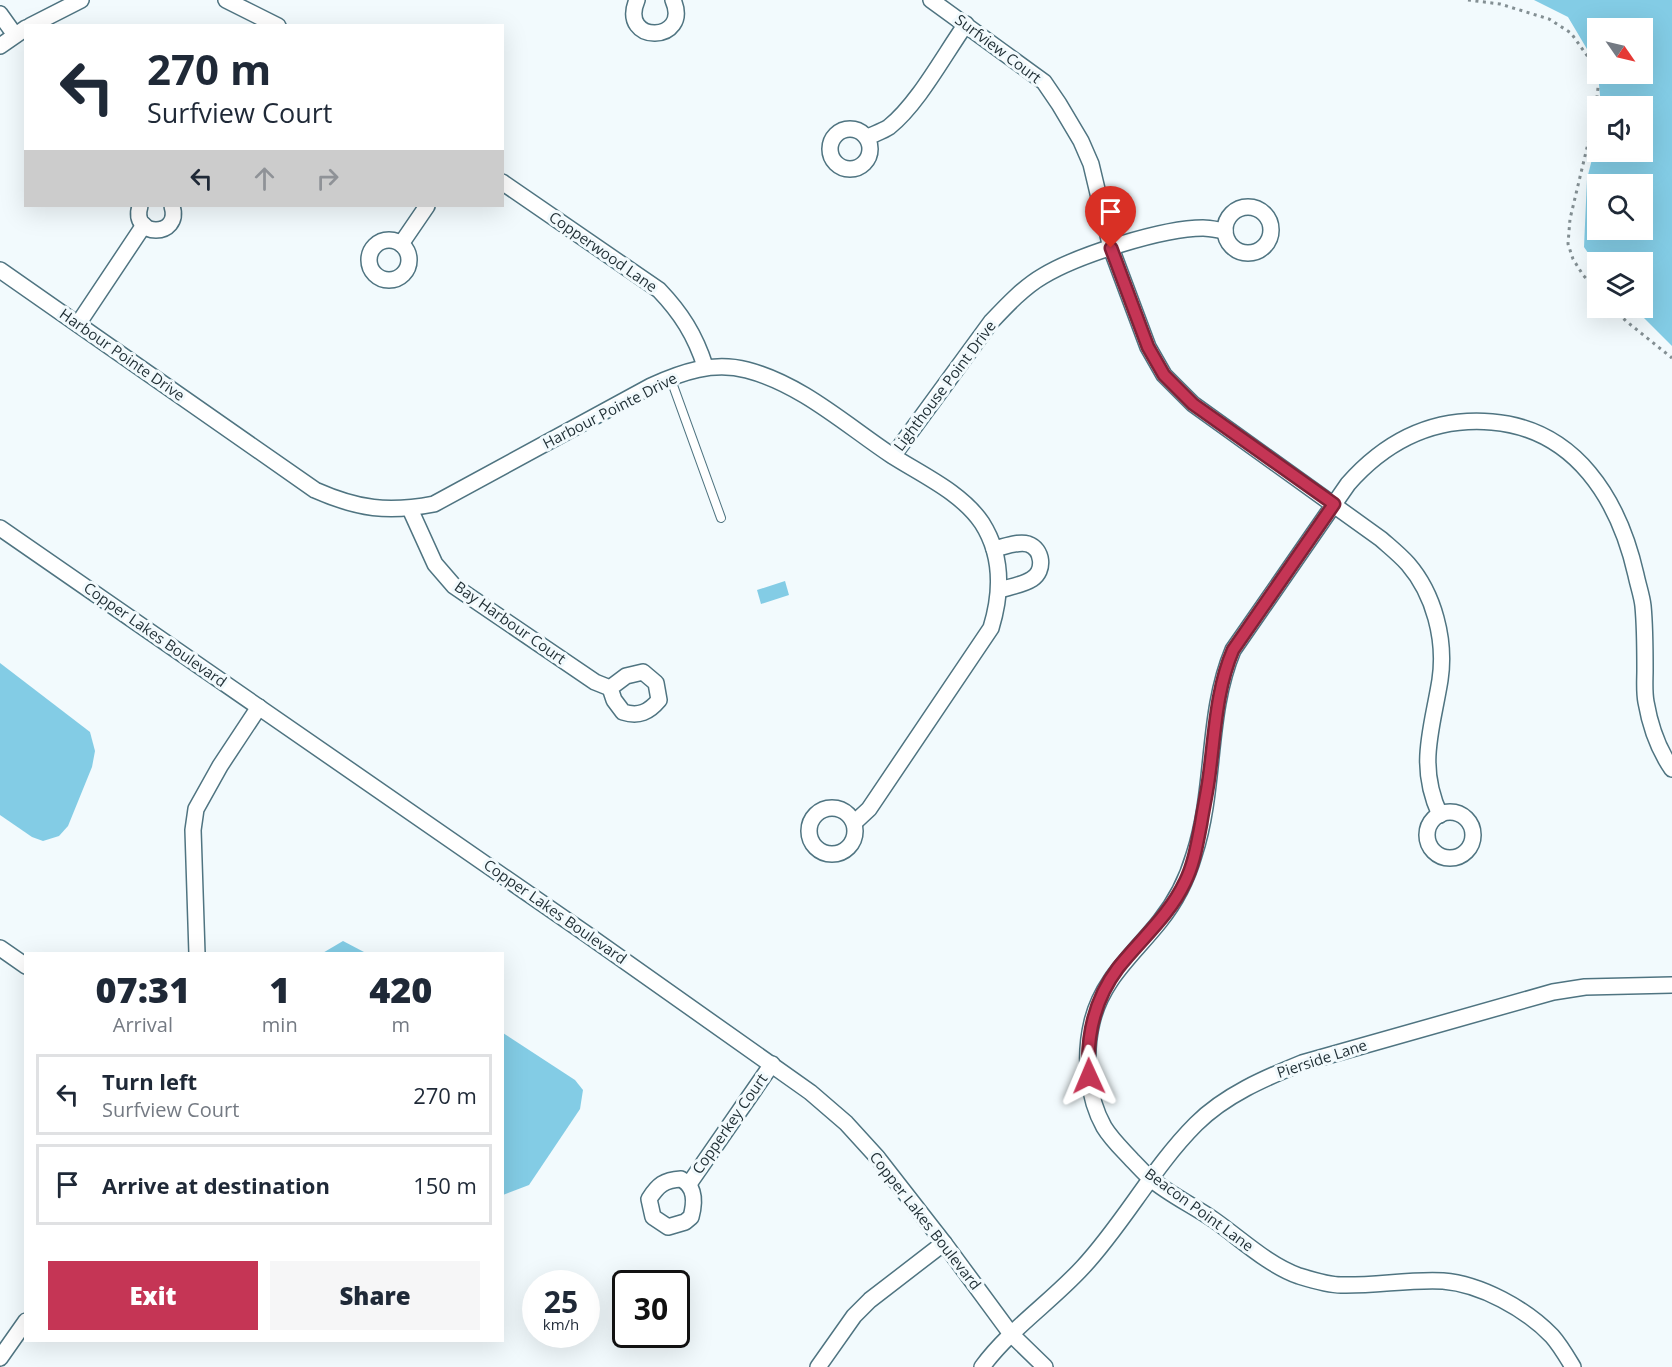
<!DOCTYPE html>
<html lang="en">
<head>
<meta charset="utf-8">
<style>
	:root { --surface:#fff; --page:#f6f6f7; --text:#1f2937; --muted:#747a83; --line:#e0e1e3; --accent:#c53555 }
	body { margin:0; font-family:"Open Sans",sans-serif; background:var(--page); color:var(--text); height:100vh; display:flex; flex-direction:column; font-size:22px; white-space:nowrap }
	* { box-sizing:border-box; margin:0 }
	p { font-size:20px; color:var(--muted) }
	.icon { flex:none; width:33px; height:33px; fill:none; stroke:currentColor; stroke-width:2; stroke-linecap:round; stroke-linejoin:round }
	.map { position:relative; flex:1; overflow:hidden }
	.sheet { position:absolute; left:24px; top:952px; width:480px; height:390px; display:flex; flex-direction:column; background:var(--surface); border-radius:0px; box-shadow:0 6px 24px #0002 }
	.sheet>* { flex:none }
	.top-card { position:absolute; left:24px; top:24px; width:480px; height:183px; border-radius:0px; box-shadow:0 6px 24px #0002; background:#fff; color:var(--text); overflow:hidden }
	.needle { width:39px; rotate:124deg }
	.fabs { position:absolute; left:1587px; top:18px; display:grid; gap:12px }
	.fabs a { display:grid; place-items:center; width:66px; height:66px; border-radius:0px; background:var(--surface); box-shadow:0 6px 24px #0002; font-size:30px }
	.speed { position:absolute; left:522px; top:1270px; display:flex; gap:12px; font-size:30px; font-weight:700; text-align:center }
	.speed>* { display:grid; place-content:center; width:78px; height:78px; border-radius:50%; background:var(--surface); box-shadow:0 6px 24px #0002; line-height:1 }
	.speed small { font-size:15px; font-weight:400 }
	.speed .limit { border:3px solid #111; border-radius:9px; background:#fff; color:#111 }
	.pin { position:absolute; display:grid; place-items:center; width:51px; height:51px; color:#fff; margin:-62px -26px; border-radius:50% 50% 50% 0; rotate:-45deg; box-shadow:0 0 6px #0007 }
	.pin .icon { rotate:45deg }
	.me { position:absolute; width:66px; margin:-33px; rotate:359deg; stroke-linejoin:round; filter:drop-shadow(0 0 4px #0008) }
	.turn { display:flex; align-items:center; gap:21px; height:126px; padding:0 24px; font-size:27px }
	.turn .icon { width:78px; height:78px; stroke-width:2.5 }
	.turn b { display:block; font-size:42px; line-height:51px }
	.lanes { display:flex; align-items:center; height:57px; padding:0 24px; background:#0003; justify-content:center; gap:30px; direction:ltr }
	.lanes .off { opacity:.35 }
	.eta { display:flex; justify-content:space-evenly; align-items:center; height:102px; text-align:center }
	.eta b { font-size:36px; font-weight:800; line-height:42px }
	.button { display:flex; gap:12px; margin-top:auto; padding:12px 24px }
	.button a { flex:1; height:69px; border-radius:0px; background:var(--accent); color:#fff; font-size:24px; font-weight:800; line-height:69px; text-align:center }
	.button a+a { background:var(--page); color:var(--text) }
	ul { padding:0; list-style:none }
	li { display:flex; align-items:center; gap:18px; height:81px; margin:0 12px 9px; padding:0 12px; border:3px solid var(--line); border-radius:0px }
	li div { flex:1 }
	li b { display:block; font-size:22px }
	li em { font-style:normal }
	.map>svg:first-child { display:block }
</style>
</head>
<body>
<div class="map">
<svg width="1672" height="1367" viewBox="0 0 1672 1367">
	<rect width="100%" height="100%" fill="#f2fafd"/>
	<!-- water -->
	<g fill="#83cce5" fill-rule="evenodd">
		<path d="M1534 0H1672V346L1634 308H1642V262H1598L1597 266 1584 247 1587 179 1597 139 1598 152H1642V106H1601L1598 74H1642V28H1598L1597 66 1568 17ZM1598 184H1642V230H1598Z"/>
		<polygon points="785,581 789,595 761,604 757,590"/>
		<polygon points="0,663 90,732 95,751 92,767 68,826 59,836 43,841 32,837 0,815"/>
		<polygon points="343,941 364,952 367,954 321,954"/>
		<polygon points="503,1033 575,1080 583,1090 580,1109 529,1185 503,1195"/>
	</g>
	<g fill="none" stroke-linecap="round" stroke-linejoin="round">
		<defs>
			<polyline id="lane" points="670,377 721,518"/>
			<g id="street">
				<polyline points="226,0 278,26"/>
				<path d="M637 0C618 45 692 43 673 0"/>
				<path d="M931 0 1044 82 1059 104 1081 141 1091 164 1111 248 1148 347 1164 375 1193 404 1381 539C1390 547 1400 555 1408 564 1434 594 1446 640 1440 680 1432 730 1417 765 1440 815"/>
				<polyline points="0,14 15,35"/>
				<polyline points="30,26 81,0"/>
				<polyline points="0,46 26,28"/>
				<circle cx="850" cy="149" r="20"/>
				<path d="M868 137C874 134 883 131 889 127 918 104 944 55 966 24"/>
				<path d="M502 182 659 290C681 313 695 335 705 366"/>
				<path d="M140 206C130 238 182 238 172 206"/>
				<circle cx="1248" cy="230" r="23"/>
				<circle cx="389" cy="260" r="20"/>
				<polyline points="401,244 427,206"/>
				<path d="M0 270 315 490C358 509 388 513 434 504L651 386C682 372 713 361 747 370 801 384 846 425 891 455 922 475 961 492 982 523 1003 556 1002 592 991 628L869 809 854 823"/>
				<polyline points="78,324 144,225"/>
				<path d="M893 456 991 322C1007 305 1024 287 1043 276 1078 255 1163 228 1203 228 1210 228 1218 230 1225 231"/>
				<path d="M410 509 435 564 454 586 595 682 610 688 614 700 623 712C639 717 649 712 659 700L656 683 643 672 626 676 610 688"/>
				<polyline points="0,528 585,933 810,1092 846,1123 877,1157 944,1243 1011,1334 1045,1367"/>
				<path d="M994 549C1004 547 1018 541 1028 544 1043 549 1045 571 1032 579 1023 585 1009 587 999 590"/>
				<circle cx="832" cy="831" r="23"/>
				<circle cx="1450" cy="835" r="23"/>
				<polyline points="0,948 26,966"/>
				<polyline points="197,954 193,830 196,809 220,766 259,707"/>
				<path d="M681 1179C696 1187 695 1202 691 1217L685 1222 668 1227 653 1217 649 1199C658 1185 664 1180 681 1179Z"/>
				<polyline points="689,1184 772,1064"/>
				<polyline points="0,1358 26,1321"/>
				<polyline points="818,1367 854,1316 870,1300 944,1243"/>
				<path d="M982 1367C1010 1329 1051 1302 1083 1267 1124 1223 1153 1167 1196 1124 1225 1095 1265 1078 1302 1063L1553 992 1585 987 1672 985"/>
				<path d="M1573 1367C1567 1357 1560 1345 1552 1336 1526 1309 1481 1284 1443 1281 1410 1279 1375 1286 1341 1285 1328 1285 1312 1280 1299 1276 1268 1265 1241 1239 1214 1220 1194 1206 1170 1195 1151 1179 1144 1173 1138 1166 1132 1160 1122 1149 1112 1140 1104 1127 1087 1097 1084 1055 1092 1022 1102 979 1134 954 1160 921 1176 901 1187 879 1194 855 1216 788 1206 714 1233 650L1348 484C1386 441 1434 417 1492 422 1576 429 1619 500 1636 575 1638 585 1642 596 1643 606 1645 627 1645 649 1645 670 1645 680 1644 691 1646 702 1650 725 1658 749 1672 769"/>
			</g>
		</defs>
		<!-- lane casing -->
		<use href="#lane" stroke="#4f7481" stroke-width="10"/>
		<!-- street casing -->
		<use href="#street" stroke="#4f7481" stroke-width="18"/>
		<!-- path -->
		<g stroke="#838f93" stroke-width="3" stroke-dasharray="3 4.5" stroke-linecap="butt">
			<polyline points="1468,0 1500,4 1549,19 1571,33 1588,57 1599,79 1595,114 1570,219 1568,244 1573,259 1583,275 1598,291"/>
			<polyline points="1613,308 1626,321 1672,358"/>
		</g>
		<!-- lane -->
		<use href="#lane" stroke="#fff" stroke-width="8"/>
		<!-- street -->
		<use href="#street" stroke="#fff" stroke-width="15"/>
	</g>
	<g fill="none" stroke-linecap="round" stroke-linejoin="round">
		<defs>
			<path id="route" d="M1089 1076C1086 1036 1094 1000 1118 968 1141 939 1169 916 1185 882 1194 864 1197 844 1201 824 1203 811 1206 797 1208 784 1215 738 1215 692 1233 650L1334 504 1193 404 1164 375 1148 347 1111 248"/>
		</defs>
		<!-- route casing -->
		<use href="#route" stroke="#802237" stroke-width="15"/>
		<!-- route -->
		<use href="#route" stroke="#c53555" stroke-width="10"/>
	</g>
	<g text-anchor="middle" stroke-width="6" stroke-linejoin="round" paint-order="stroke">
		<!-- street labels -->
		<g font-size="15" fill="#1f2e34" stroke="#f2fafd">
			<text transform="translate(998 49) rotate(37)" y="5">Surfview Court</text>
			<text transform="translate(603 252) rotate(35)" y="5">Copperwood Lane</text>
			<text transform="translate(122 355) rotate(35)" y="5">Harbour Pointe Drive</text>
			<text transform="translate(945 386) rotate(-53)" y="5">Lighthouse Point Drive</text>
			<text transform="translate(610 411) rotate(-27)" y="5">Harbour Pointe Drive</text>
			<text transform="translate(510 623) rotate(35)" y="5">Bay Harbour Court</text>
			<text transform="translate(155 635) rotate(35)" y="5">Copper Lakes Boulevard</text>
			<text transform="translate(555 912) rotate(35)" y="5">Copper Lakes Boulevard</text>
			<text transform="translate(1322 1059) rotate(-18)" y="5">Pierside Lane</text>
			<text transform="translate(730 1124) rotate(-55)" y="5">Copperkey Court</text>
			<text transform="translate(1199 1210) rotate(36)" y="5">Beacon Point Lane</text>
			<text transform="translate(925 1221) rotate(52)" y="5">Copper Lakes Boulevard</text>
		</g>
	</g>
</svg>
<div class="fabs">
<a><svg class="needle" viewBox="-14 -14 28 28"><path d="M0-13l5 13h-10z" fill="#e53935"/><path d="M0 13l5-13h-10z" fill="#747a83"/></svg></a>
<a><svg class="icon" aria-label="sound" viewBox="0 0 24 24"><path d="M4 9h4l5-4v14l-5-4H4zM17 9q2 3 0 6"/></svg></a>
<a><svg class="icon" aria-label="search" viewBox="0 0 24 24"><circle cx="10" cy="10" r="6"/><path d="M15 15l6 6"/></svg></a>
<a><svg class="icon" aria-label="layers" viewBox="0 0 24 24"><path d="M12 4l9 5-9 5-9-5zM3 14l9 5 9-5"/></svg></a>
</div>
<div class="speed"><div>25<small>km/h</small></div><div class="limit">30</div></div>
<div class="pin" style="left:1111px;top:248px;background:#d93025"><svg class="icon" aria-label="arrive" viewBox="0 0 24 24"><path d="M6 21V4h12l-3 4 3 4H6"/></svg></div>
<svg class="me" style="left:1089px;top:1076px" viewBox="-20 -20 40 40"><path d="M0-17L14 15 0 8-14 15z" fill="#c53555" stroke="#fff" stroke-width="4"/></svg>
<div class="top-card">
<div class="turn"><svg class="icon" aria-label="left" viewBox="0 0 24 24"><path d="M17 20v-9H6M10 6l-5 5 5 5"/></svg><div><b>270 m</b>Surfview Court</div></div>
<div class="lanes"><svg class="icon" aria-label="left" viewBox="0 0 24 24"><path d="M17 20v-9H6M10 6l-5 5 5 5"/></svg><svg class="icon off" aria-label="ahead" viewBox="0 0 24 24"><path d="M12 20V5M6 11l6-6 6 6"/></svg><svg class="icon off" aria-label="right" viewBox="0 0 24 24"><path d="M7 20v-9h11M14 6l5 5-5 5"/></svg></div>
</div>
<section class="sheet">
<div class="eta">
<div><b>07:31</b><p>Arrival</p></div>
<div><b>1</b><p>min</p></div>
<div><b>420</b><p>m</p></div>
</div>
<ul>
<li><svg class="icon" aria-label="left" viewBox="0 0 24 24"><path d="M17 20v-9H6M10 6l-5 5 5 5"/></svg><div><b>Turn left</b><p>Surfview Court</p></div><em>270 m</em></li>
<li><svg class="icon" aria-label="arrive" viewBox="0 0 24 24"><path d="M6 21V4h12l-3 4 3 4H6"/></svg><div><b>Arrive at destination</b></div><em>150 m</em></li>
</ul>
<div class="button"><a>Exit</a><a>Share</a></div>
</section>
</div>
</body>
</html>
